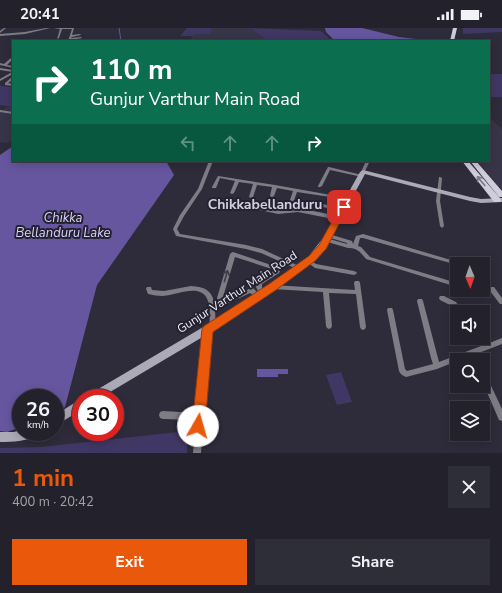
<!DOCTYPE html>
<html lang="en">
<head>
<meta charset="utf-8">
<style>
	:root { --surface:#22212c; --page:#2e2e38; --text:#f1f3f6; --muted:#a2a3a9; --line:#3f3e48; --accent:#ea580c }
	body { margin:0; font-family:"Nunito Sans",sans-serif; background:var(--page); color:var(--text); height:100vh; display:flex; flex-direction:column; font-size:15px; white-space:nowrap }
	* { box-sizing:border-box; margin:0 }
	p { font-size:13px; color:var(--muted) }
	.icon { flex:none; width:22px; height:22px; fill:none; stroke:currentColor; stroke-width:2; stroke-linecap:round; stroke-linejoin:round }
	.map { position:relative; height:425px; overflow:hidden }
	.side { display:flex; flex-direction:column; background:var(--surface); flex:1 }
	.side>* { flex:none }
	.top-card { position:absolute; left:12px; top:12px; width:478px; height:122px; border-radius:0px; box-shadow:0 2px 10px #0003,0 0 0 1px var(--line); background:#0b6e4f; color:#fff; overflow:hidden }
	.needle { width:26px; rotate:178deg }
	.controls { position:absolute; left:450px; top:229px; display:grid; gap:8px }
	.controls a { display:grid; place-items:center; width:40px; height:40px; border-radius:0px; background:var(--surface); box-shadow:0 2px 10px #0003,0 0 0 1px var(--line); font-size:20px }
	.speed { position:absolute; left:12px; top:361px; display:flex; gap:8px; font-size:20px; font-weight:700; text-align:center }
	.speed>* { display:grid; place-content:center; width:52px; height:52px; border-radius:50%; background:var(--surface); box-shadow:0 2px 10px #0003,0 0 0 1px var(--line); line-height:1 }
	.speed small { font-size:10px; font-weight:400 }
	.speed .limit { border:6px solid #d22; background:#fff; color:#111 }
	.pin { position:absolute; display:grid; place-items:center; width:34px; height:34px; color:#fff; margin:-17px; border-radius:8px; box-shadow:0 2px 6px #0006 }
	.me { position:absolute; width:44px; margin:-22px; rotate:7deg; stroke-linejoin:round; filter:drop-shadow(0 0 3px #0008) }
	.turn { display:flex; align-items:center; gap:14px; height:84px; padding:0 12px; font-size:18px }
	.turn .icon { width:52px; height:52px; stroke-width:2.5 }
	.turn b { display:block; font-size:28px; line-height:34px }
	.lanes { display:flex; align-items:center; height:38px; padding:0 12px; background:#0003; justify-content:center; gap:20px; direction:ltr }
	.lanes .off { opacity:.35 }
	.round { display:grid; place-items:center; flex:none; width:42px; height:42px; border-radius:0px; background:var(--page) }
	.headline { display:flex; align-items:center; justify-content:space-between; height:68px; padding:0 12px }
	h1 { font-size:24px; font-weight:700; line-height:30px; color:var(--accent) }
	.action { display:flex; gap:8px; margin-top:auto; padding:8px 12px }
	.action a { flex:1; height:46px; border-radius:0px; background:var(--accent); color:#fff; font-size:16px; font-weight:700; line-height:46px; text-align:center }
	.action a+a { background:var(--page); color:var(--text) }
	.status { display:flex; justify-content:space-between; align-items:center; height:28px; padding:0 20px; background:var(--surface); direction:ltr }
	.status svg { height:11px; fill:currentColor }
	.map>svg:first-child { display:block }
</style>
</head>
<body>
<div class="status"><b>20:41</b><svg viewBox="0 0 49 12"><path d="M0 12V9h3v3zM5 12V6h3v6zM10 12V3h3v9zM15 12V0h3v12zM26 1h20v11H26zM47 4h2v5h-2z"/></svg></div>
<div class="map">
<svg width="502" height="425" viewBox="0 0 502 425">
	<rect width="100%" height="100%" fill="#2e2c3a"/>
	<!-- built -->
	<g fill="#393549">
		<polygon points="213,0 250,0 268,13 189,13 194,6 210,6"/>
		<polygon points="9,78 13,79 13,112 8,115 0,114 0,84"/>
		<polygon points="489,89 502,101 502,162 477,133 489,133"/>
	</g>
	<!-- green -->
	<g fill="#403764">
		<polygon points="187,0 213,0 210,6 194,6 193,8 180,8"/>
		<polygon points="250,0 321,3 332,13 268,13"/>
		<polygon points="463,0 502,0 502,4 463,6"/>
		<rect x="489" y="46" width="13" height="23"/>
		<polygon points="0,58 13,59 13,79 0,77"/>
		<polygon points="341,344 352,374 337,377 326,347"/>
		<polygon points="187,403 187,425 0,425 0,420 41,419"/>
	</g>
	<!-- water -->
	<g fill="#6656a0">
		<polygon points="325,0 362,0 399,9 433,13 335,13 326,4"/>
		<polygon points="13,118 13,133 166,133 174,147 97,257 65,379 55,385 55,370 21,370 21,399 7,404 0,403 0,127"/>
		<polygon points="257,341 288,341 288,346 278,346 278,349 257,349"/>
	</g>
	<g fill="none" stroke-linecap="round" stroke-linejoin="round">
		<!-- stream -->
		<polyline stroke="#6656a0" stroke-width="1" points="119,0 121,13"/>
		<!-- street -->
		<g fill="#7e7d85" fill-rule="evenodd">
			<polygon points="4,0 6,0 0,5 0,3"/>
			<polygon points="46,0 50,0 25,6 0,8 0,6 25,4"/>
			<polygon points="54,0 74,0 72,7 80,6 81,7 72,9 71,10 81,9 82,10 71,12 70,13 68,13 72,1 62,1 59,10 57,11 60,1"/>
			<polygon points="12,29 13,29 13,31 7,37 13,38 13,40 0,37 0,35 4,36"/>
			<polygon points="0,40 13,42 13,44 0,42"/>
			<polygon points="12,44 13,44 13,46 0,53 0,51"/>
			<polygon points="12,49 13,49 13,52 8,55 13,56 13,58 5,57 5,55"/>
			<polygon points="0,82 13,84 13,86 0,84"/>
			<polygon points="209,133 213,133 202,161 184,188 177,201 180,206 246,217 262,221 301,239 302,240 301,241 297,241 261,225 246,221 176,208 173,201 180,187 198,161"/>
			<polygon points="366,133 370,133 364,145 362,145 361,144"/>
			<polygon points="328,139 329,139 362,147 364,148 362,149 330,142 322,158 320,159 318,159 318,158"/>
			<polygon points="218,148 275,157 331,167 349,172 349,173 347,174 330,169 297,164 292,178 290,179 288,178 293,163 277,160 274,168 272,169 270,168 272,159 257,157 253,169 251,170 249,169 253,156 239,154 234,165 232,166 230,165 235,153 220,150 216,160 212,160 212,159"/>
			<polygon points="439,149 440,149 442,150 440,173 444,198 442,200 440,198 436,173"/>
			<polygon points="305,173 307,173 343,180 345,182 343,184 307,175 305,174"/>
			<polygon points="248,178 250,178 278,182 298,180 338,188 340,190 338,192 298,184 278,186 250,180 248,180"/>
			<path d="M329 206 352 213 353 216 356 208 363 206 461 235 462 236H457V237L363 210H360L358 218 361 219 370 229 457 255V259L366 231C361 225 357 219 348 220L324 213V212L326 210 347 216V215L327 209V208Z"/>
			<path d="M233 224 280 240 281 241 279 245 262 256V259L266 265 265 267C260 268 258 263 256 259L258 253 275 242 235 229 223 269 229 271 251 260H253L261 268 260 270C256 271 253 267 250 265L229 275 218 272 217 270 230 226 231 225Z"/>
			<polygon points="309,231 316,236 354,243 356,244 357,245 356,246 354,247 315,240 307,234 306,233 307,232"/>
			<polygon points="355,253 359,253 360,255 366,299 365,301 363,302 361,301 360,299 356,266 329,265 332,298 331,300 329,301 327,300 326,298 323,264 272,261 270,261 269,259 270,257 272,257 355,262 354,255"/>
			<path d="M191 258C219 259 214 278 216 298L215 300 213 301 211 300 210 298C209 290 211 281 208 273 202 254 177 267 163 268 158 268 153 267 148 266L146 261 147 259H151L152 262 164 263Z"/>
			<polygon points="490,259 494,259 502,270 502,276 500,276 490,263 489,261"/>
			<polygon points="440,268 444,268 456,274 463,284 457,285 452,278 440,272 439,270"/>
			<path d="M418 271H422L423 273 439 334 481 318 476 310H483L487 316 502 310V316L476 326 479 332H473L471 328 460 332H457V333L437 341 406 349C403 348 400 346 399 343L387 282 388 280H392L393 282 405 341 407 343 433 336 431 330 417 273Z"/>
			<polygon points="208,298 210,299 211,301 201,425 193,425 196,392 163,391 160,390 159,387 160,384 163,383 197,385 205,301 206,299"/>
			<polygon points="483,344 485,345 502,381 502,393 499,392 483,355"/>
		</g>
		<!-- secondary -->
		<g fill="#acaab6" fill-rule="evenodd">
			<polygon points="363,142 470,169 481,171 502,170 502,174 481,175 470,173 365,146 329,212 315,232 275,261 211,304 100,370 86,370 88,367 205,298 269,257 309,228 323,210 360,144"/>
			<polygon points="81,371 81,382 55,398 55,387"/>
			<path d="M21 402V404H39L38 408C26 413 13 414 0 414V404H14Z"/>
		</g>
		<!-- primary -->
		<g fill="#cfcddc" fill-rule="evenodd">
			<polygon points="453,0 457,0 454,13 450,13"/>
			<polygon points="462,133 468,133 500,170 501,172 500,174 494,174"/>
			<polygon points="470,133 476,133 502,163 502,169 499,169"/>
		</g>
	</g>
	<!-- one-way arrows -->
	<defs><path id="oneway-shaft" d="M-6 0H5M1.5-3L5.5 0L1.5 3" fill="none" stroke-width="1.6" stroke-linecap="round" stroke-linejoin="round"/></defs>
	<use stroke="#7a7886" href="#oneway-shaft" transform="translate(481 153) rotate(-130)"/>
	<use stroke="#3f3d4a" href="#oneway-shaft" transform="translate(226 248) rotate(-74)"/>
	<!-- route -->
	<polygon fill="#ea580c" stroke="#983908" points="344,176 348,179 326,221 315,233 276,262 213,304 205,398 203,403 198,405 194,403 192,398 202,301 204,298 269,256 309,228 319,217 340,179"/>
	<g text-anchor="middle" stroke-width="4" stroke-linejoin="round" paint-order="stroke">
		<!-- street labels -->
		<g font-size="12" fill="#eeedf6" stroke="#242230">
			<text transform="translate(237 264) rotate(-33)" y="4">Gunjur Varthur Main Road</text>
		</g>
		<!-- water labels -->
		<g font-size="13" font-style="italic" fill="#d7d1fb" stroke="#242230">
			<text x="63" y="194">Chikka<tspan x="63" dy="15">Bellanduru Lake</tspan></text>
		</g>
		<!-- quarter labels -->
		<g font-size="14" font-weight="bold" fill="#d1cfe0" stroke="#242230">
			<text x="265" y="181">Chikkabellanduru</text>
		</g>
	</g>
</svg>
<div class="controls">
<a><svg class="needle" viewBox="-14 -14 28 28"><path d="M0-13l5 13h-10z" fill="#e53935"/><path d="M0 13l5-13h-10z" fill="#a2a3a9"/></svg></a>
<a><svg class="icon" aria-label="sound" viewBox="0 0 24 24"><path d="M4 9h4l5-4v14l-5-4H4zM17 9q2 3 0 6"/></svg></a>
<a><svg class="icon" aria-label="search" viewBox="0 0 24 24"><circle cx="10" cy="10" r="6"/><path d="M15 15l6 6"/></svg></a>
<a><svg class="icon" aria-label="layers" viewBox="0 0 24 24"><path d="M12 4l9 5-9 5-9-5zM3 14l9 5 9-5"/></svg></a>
</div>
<div class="speed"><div>26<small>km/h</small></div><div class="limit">30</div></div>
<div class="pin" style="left:344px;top:179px;background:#d93025"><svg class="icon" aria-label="arrive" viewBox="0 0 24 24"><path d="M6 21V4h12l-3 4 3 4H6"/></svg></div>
<svg class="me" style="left:198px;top:398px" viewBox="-20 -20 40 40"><circle r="19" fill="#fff"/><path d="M0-13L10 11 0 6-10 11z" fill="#ea580c"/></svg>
<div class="top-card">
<div class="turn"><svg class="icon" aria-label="right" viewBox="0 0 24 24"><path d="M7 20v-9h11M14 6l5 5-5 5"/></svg><div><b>110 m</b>Gunjur Varthur Main Road</div></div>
<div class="lanes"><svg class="icon off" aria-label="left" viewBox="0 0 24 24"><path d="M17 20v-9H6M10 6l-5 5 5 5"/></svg><svg class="icon off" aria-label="ahead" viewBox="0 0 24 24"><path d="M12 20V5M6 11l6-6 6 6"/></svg><svg class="icon off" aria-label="ahead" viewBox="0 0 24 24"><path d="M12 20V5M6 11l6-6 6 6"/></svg><svg class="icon" aria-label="right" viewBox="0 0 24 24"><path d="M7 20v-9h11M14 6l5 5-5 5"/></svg></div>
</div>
</div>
<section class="side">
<div class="headline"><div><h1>1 min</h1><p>400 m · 20:42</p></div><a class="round"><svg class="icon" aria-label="close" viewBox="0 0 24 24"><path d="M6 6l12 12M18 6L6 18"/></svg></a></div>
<div class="action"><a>Exit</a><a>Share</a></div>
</section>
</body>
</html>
